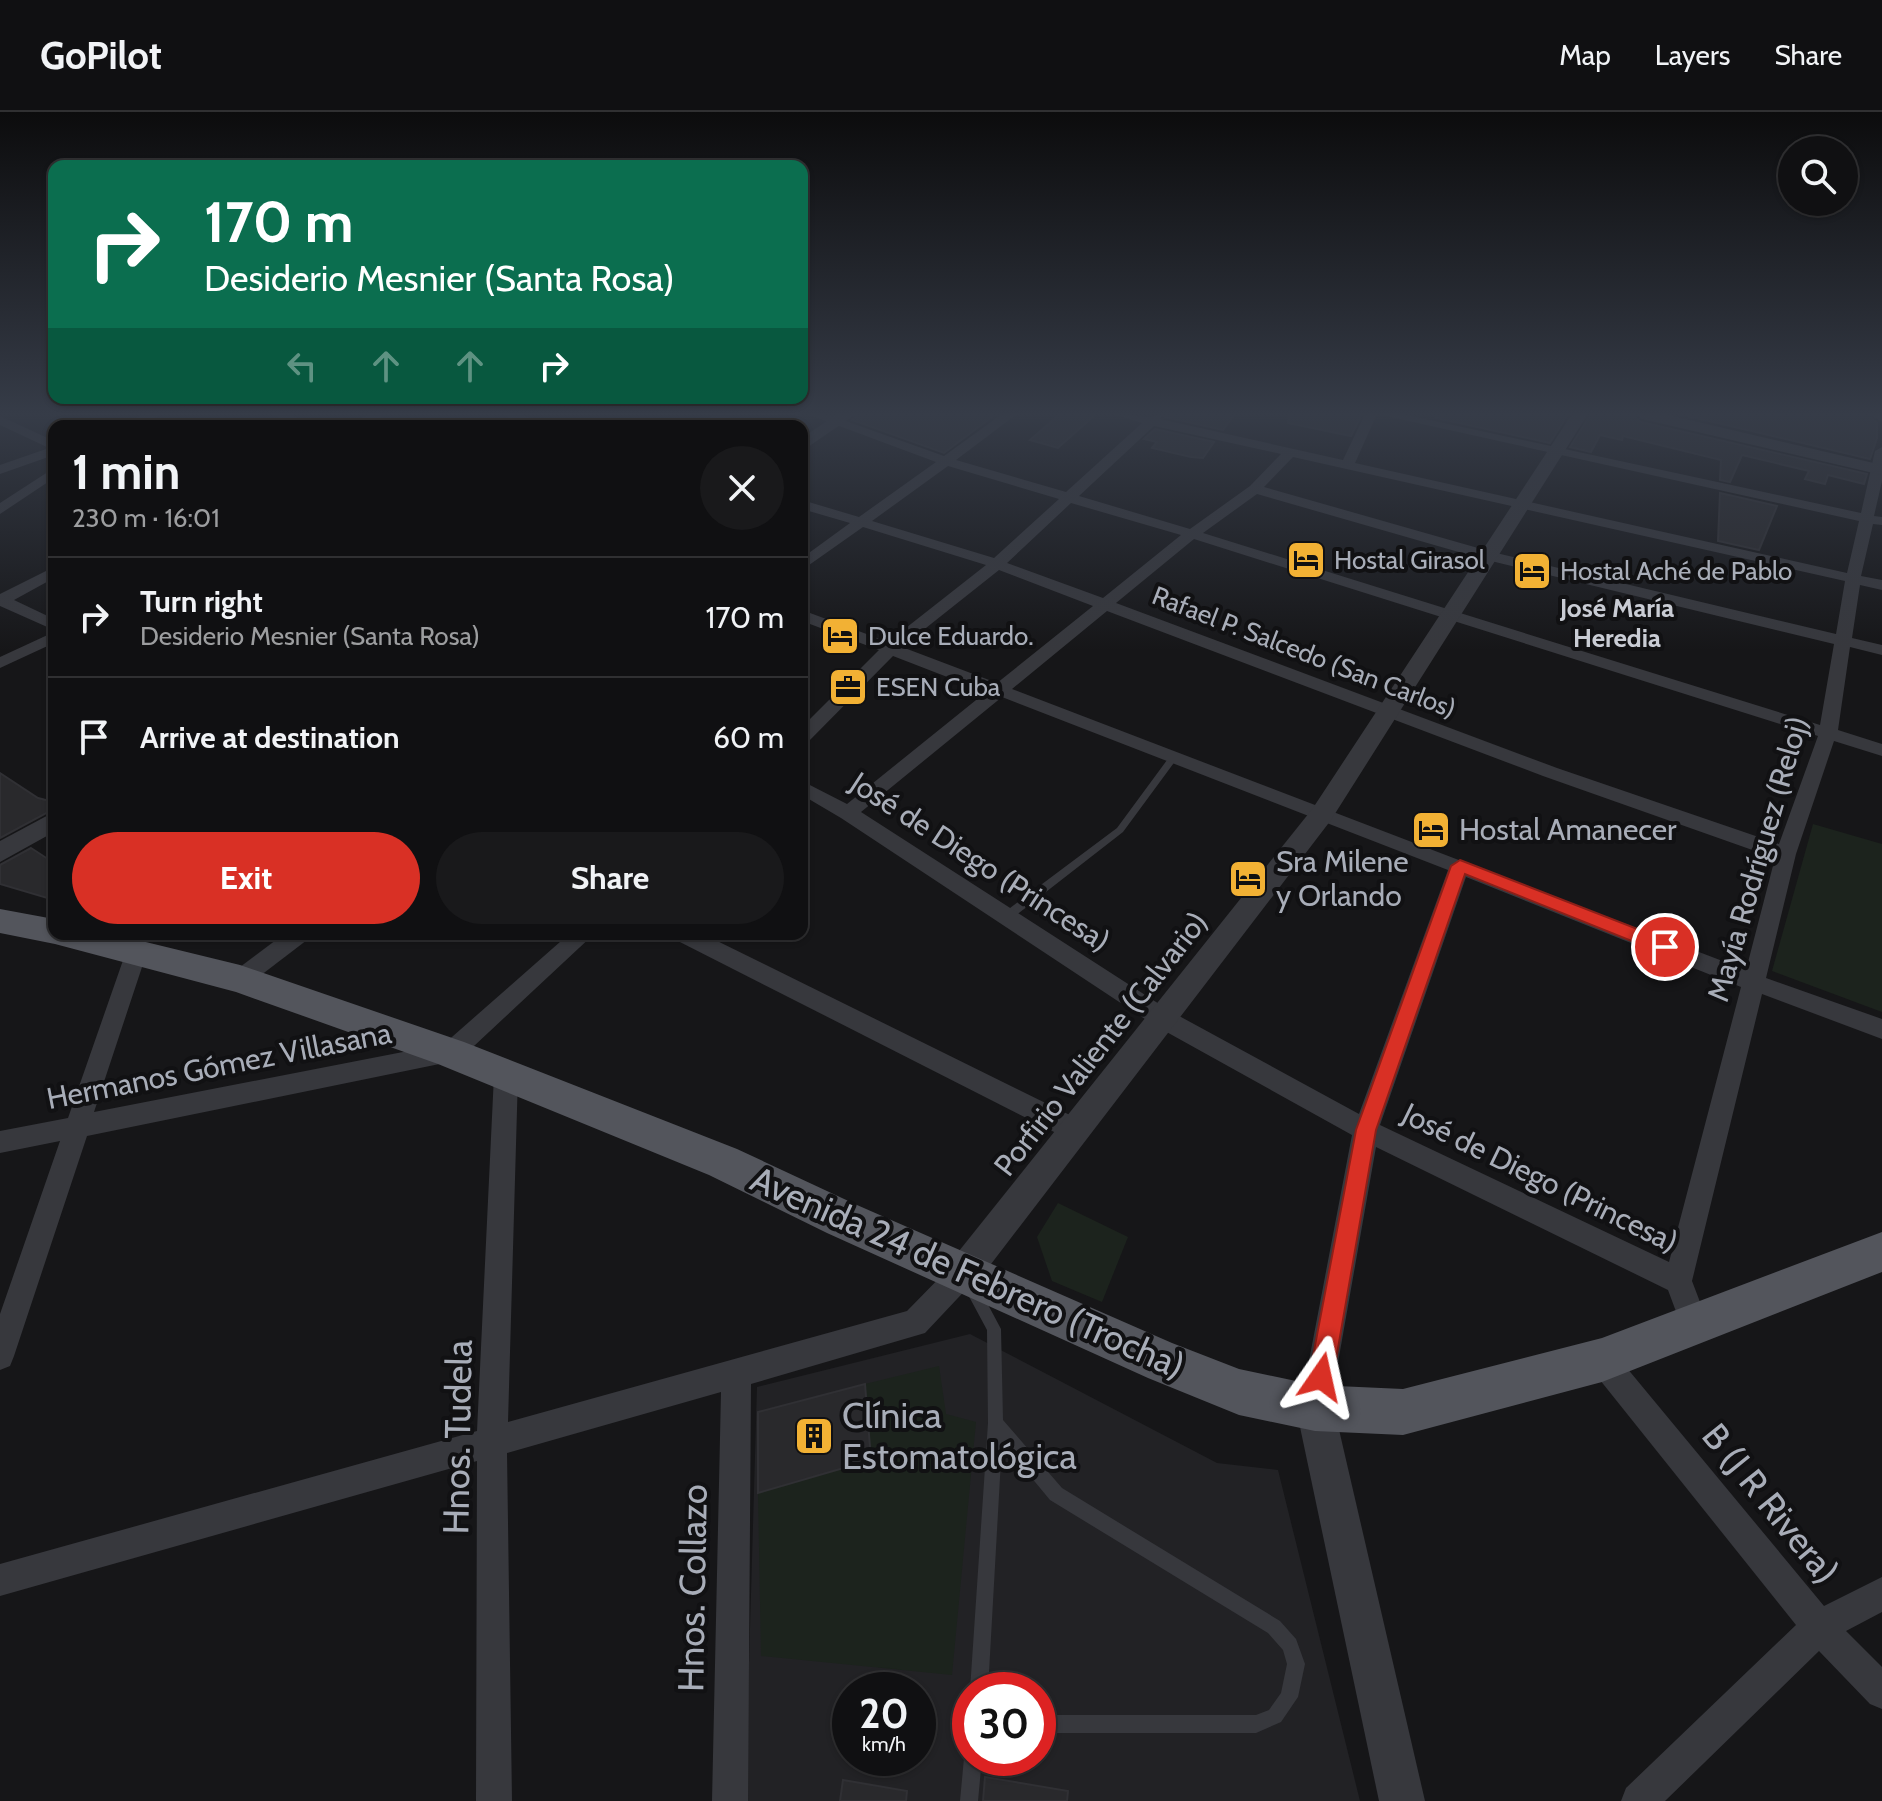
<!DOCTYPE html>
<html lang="en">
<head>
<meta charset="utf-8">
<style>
	:root { --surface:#101012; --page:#19191b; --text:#f1f3f6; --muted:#9c9d9f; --line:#303032; --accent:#d93025 }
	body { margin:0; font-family:Cabin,sans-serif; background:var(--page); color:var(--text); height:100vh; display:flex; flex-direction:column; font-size:30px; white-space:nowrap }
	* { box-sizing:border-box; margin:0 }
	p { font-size:26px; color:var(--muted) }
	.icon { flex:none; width:44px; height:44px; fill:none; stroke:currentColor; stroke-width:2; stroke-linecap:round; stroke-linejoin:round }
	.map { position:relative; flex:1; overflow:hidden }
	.sheet { position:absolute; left:48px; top:308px; width:760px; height:520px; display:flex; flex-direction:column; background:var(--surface); border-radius:16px; box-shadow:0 2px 6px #0004,0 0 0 2px var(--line) }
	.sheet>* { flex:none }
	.banner { position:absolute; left:48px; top:48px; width:760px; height:244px; border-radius:16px; box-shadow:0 2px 6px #0004,0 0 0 2px var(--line); background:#0b6e4f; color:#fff; overflow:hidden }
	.controls { position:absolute; left:1778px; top:24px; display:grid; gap:16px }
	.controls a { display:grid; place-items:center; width:80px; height:80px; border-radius:50%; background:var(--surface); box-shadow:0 2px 6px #0004,0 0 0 2px var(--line); font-size:40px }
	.speed { position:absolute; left:832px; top:1560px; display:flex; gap:16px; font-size:40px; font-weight:700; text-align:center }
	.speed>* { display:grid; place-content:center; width:104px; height:104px; border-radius:50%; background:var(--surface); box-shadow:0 2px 6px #0004,0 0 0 2px var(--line); line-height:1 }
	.speed small { font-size:20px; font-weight:400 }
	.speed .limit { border:12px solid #d22; background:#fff; color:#111 }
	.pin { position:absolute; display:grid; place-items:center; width:68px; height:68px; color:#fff; margin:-34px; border:4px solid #fff; border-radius:50%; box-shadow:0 2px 8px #0007 }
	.me { position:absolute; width:88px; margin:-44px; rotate:11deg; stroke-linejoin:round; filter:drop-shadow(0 0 6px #0008) }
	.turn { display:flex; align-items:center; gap:28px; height:168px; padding:0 24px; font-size:36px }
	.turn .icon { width:104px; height:104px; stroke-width:2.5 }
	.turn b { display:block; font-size:56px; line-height:68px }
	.lanes { display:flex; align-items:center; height:76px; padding:0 24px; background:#0003; justify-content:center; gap:40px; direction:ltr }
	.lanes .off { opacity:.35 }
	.round { display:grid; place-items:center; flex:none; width:84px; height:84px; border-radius:42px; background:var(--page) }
	.head { display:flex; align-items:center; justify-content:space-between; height:136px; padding:0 24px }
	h1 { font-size:48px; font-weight:800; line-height:60px }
	.primary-button { display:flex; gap:16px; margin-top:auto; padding:16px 24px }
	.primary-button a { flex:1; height:92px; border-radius:48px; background:var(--accent); color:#fff; font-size:32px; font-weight:800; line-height:92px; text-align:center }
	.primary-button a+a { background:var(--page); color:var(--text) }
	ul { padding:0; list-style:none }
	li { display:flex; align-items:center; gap:24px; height:120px; padding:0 24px; border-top:2px solid var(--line) }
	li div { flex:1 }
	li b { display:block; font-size:30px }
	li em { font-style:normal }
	header { display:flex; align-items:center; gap:48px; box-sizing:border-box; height:112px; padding:0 40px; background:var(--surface); border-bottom:2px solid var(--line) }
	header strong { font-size:38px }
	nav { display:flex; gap:44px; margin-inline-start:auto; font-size:28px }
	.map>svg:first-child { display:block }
</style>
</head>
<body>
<header>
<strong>GoPilot</strong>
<nav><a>Map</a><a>Layers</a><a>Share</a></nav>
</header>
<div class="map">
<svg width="1882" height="1689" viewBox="0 0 1882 1689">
	<rect width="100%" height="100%" fill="#161618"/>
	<!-- built -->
	<path fill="#222225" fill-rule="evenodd" d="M970 1222 1217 1351 1278 1358 1360 1689H745L757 1275ZM850 1578H918V1646H850ZM970 1578H1038V1646H970Z"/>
	<!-- green -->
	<g fill="#1c231d">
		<polygon points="1813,712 1882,732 1882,900 1772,859"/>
		<polygon points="1058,1091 1128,1125 1102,1190 1052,1169 1037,1125"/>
		<polygon points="939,1254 946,1302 976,1310 952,1563 761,1544 758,1381 871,1348 865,1272"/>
	</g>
	<!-- building -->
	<g fill="#29292c" stroke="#303034" stroke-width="2">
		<polygon points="859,302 996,302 944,341 852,308"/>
		<polygon points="1060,302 1096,302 1058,336 1030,328"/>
		<polygon points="1167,302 1235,302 1223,318 1165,305"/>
		<polygon points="1289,302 1362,302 1351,324 1288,311"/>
		<polygon points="1437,302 1568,302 1550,331 1436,306"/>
		<polygon points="1591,302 1631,302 1641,310 1867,362 1864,372 1828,363 1825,372 1805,367 1809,359 1742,343 1730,370 1720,368 1721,348 1623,324 1622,328 1600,323 1591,340 1570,335"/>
		<polygon points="1679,302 1866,302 1877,311 1877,326 1870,347"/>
		<polygon points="1155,317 1214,330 1203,346 1191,345 1152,336 1157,330 1144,327"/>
		<polygon points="1720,381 1777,394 1759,438 1718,429"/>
		<polygon points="0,661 38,686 54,690 54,697 0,726"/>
		<polygon points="31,736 54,751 54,788 0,772 0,753"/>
		<polygon points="865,1272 871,1348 758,1381 758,1300"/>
		<polygon points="985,1665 1068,1679 1067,1689 983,1689"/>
		<polygon points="843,1668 907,1679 906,1689 840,1689"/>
	</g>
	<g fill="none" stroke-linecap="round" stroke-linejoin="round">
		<!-- service -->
		<g fill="#37383d" fill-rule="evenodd">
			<polygon points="1173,643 1178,646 1176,648 1123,720 1010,808 1002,808 1001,805 1002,802 1117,716 1170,644"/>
			<polygon points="972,1170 977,1172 1001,1217 1003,1308 1062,1376 1280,1509 1296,1527 1305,1552 1298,1585 1281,1610 1256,1621 1038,1621 1038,1603 1256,1603 1269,1598 1281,1581 1287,1552 1283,1538 1268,1521 1050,1388 1002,1330 988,1578 970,1578 988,1311 987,1218 965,1177 967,1172"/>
			<polygon points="970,1638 970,1646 982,1646 978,1689 960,1689 964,1646 967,1640"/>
		</g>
		<!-- minor -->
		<g fill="#37383d" fill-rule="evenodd">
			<polygon points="145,302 163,302 137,314 119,314"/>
			<polygon points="273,302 290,302 312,314 295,314"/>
			<polygon points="369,302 386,302 364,314 347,314"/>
			<polygon points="500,302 520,302 551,314 532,314"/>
			<path d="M807 302H826L944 344 1002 302H1017L956 348 1066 380 1142 311 1113 302 1149 305 1164 302 1160 307 1343 348 1365 302H1402L1861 401 1875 339 1882 335V369L1874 404 1882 405V413L1873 412 1861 464 1882 468V478L1860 473 1852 526 1882 533V543L1850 535 1838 618 1882 632V644L1834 629 1796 742 1766 866 1882 907V927L1762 882 1692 1169 1708 1211 1704 1221 1694 1225 1684 1221 1668 1178 1376 1035 1330 1296 1326 1307 1315 1311 1304 1307 1300 1296 1352 1023 1154 913 841 706 802 683V669L847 692 986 580 893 544 808 630 802 632V615L879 538 802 509V498L888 530 986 453 863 415 802 458V446L850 411 802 397V388L859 405 936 350ZM1377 302 1859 409 1847 461 1355 351ZM1154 314 1281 342 1250 374 1190 417 1079 384ZM1293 345 1845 469 1836 522 1492 440 1264 375ZM948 354 1059 387 994 446 872 409ZM1257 382 1483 447 1834 532 1820 613 1203 421ZM1071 391 1181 423 1103 486 1007 451ZM1194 427 1818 624 1779 732 1557 656 1116 491ZM999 458 1093 494 997 571 902 535ZM1107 499 1543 664 1775 746 1746 858 1012 577ZM1002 585 1448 758 1359 1002 1170 899 861 700ZM1466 765 1741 875 1669 1150 1380 1013Z"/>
			<polygon points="1869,302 1882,302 1882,310"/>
			<polygon points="0,304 54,329 54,343 0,362 0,353 49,336 0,313"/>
			<polygon points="54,356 54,366 0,402 0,391"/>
			<polygon points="54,455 54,466 14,488 54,507 54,518 0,494 0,482"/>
			<polygon points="54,520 54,531 0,556 0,545"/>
			<polygon points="284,822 310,822 307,828 248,873 240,876 232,873 229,867 232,861"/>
			<polygon points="569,822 594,822 459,948 87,1024 14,1244 10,1254 0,1258 0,1202 60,1029 0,1041 0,1019 68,1006 128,834 136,832 144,834 147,840 94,1000 444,932"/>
			<polygon points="673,822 703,822 1082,1009 1086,1017 1082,1025 1073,1028 1064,1025 676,828"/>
			<polygon points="506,953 515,956 518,963 508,1310 907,1199 953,1152 963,1148 973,1152 977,1161 973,1170 925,1221 751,1272 748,1689 712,1689 721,1280 507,1341 512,1689 476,1689 477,1349 0,1484 0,1452 477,1319 494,963 497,956"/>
			<polygon points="1602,1233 1612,1238 1824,1494 1882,1465 1882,1500 1846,1519 1882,1555 1882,1597 1870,1592 1819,1539 1665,1689 1621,1689 1626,1676 1796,1513 1592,1258 1587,1248 1592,1238"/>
		</g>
		<!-- tertiary -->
		<g fill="#37383d" fill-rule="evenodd">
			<polygon points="714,302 734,302 718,314 699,314"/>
			<polygon points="837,302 856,302 802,339 802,326"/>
			<polygon points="1572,302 1588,302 1331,708 975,1173 963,1178 951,1173 945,1161 951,1149 1313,696"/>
			<polygon points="1634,302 1664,302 1882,353 1882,363 1642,307"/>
			<polygon points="54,700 54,720 0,750 0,729"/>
			<polygon points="1315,1277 1328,1283 1334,1296 1425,1689 1379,1689 1296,1296 1302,1283"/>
		</g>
		<!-- primary -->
		<polygon fill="#53555c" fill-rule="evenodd" points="0,797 54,807 54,822 113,822 240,853 464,930 737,1037 857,1093 1172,1231 1239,1257 1315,1273 1403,1277 1602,1226 1882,1120 1882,1160 1602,1270 1403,1323 1315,1319 1239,1303 1148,1266 827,1121 709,1063 438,952 236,880 55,832 0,821"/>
	</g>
	<!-- sky -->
	<linearGradient id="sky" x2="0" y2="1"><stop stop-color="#0c0c0d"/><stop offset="0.56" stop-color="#363c48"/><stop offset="1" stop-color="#363c48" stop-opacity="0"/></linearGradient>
	<rect width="1882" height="539" fill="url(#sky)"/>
	<!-- route -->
	<polygon fill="#d93025" stroke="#8d1f18" stroke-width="2" points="1460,748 1671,830 1674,835 1671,840 1659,840 1465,762 1376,1018 1333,1265 1329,1273 1321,1277 1312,1273 1309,1265 1356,1018 1451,754"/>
	<!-- icons -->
	<defs>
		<symbol id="hotel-square" viewBox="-11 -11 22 22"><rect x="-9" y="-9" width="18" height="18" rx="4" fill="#f2b134" stroke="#111113"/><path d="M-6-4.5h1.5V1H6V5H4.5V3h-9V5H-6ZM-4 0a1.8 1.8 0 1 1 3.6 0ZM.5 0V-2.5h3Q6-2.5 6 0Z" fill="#111"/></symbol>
		<symbol id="office-square" viewBox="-11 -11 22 22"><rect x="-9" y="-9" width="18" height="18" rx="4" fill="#f2b134" stroke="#111113"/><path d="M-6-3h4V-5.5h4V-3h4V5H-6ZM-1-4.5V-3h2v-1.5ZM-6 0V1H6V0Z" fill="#111"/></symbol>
		<symbol id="building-square" viewBox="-11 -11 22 22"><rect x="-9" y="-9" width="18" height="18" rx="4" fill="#f2b134" stroke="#111113"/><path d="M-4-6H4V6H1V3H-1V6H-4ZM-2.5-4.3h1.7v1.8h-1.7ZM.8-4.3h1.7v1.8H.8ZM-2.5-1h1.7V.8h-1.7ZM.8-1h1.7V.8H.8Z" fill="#111"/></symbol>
	</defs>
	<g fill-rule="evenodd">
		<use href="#hotel-square" x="1284" y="426" width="44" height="44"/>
		<use href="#hotel-square" x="1510" y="437" width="44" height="44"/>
		<use href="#hotel-square" x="818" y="502" width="44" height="44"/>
		<use href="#office-square" x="826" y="553" width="44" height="44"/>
		<use href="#hotel-square" x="1409" y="696" width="44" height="44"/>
		<use href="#hotel-square" x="1226" y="745" width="44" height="44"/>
		<use href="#building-square" x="792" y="1302" width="44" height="44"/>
	</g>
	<g text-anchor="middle" stroke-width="8" stroke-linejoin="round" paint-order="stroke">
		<!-- far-poi labels -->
		<g font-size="26" fill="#a8adb8" stroke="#111113" text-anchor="start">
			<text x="1334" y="457">Hostal Girasol</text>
			<text x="1560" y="468">Hostal Aché de Pablo</text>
			<text x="868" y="533">Dulce Eduardo.</text>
			<text x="876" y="584">ESEN Cuba</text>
		</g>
		<!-- far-neighbourhood labels -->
		<g font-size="26" font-weight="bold" fill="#c9ccd4" stroke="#111113">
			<text x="1617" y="505">José María<tspan x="1617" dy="30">Heredia</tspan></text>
		</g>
		<!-- far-street labels -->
		<g font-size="26" fill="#a8adb8" stroke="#111113">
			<text transform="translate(1304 540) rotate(21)" y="9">Rafael P. Salcedo (San Carlos)</text>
		</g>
		<!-- poi labels -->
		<g font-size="30" fill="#a8adb8" stroke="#111113" text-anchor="start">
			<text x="1459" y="728">Hostal Amanecer</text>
			<text x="1276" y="760">Sra Milene<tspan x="1276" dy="34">y Orlando</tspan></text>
		</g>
		<!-- street labels -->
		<g font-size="30" fill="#a8adb8" stroke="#111113">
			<text transform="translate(1758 747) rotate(-74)" y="10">Mayía Rodríguez (Reloj)</text>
			<text transform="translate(980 750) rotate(33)" y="10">José de Diego (Princesa)</text>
			<text transform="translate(1101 932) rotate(-52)" y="10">Porfirio Valiente (Calvario)</text>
			<text transform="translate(219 954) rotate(-11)" y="10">Hermanos Gómez Villasana</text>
			<text transform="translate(1540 1066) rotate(26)" y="10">José de Diego (Princesa)</text>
		</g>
		<!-- near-street labels -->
		<g font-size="36" fill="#a8adb8" stroke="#111113">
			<text transform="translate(968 1160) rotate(24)" y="13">Avenida 24 de Febrero (Trocha)</text>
			<text transform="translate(457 1325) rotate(-89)" y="13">Hnos. Tudela</text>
			<text transform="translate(1771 1391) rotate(51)" y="13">B (J R Rivera)</text>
			<text transform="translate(692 1476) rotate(-89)" y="13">Hnos. Collazo</text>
		</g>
		<!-- near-poi labels -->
		<g font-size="36" fill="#a8adb8" stroke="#111113" text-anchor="start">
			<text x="842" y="1316">Clínica<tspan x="842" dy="41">Estomatológica</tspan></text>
		</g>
	</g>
</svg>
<div class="controls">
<a><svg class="icon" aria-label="search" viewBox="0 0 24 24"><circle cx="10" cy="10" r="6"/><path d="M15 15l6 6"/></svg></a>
</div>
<div class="speed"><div>20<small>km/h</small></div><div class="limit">30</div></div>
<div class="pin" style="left:1665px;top:835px;background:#d93025"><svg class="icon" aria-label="arrive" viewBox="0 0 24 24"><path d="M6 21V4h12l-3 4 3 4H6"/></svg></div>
<svg class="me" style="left:1321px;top:1265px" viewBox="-20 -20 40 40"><path d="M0-17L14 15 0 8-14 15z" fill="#d93025" stroke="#fff" stroke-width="4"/></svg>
<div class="banner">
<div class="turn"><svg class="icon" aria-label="right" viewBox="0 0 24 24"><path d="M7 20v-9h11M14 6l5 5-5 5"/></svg><div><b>170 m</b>Desiderio Mesnier (Santa Rosa)</div></div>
<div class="lanes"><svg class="icon off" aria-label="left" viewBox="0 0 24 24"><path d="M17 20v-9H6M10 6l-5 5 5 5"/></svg><svg class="icon off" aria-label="ahead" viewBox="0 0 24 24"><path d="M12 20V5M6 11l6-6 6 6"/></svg><svg class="icon off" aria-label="ahead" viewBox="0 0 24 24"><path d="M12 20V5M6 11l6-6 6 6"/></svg><svg class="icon" aria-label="right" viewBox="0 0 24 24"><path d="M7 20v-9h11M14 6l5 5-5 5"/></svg></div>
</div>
<section class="sheet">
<div class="head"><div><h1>1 min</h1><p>230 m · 16:01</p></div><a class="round"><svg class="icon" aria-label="close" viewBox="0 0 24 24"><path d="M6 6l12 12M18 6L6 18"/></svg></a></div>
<ul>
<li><svg class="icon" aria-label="right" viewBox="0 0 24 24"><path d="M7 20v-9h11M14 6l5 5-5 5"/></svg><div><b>Turn right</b><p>Desiderio Mesnier (Santa Rosa)</p></div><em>170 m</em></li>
<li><svg class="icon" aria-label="arrive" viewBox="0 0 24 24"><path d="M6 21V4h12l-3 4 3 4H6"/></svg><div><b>Arrive at destination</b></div><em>60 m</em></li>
</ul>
<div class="primary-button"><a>Exit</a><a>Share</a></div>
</section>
</div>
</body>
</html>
